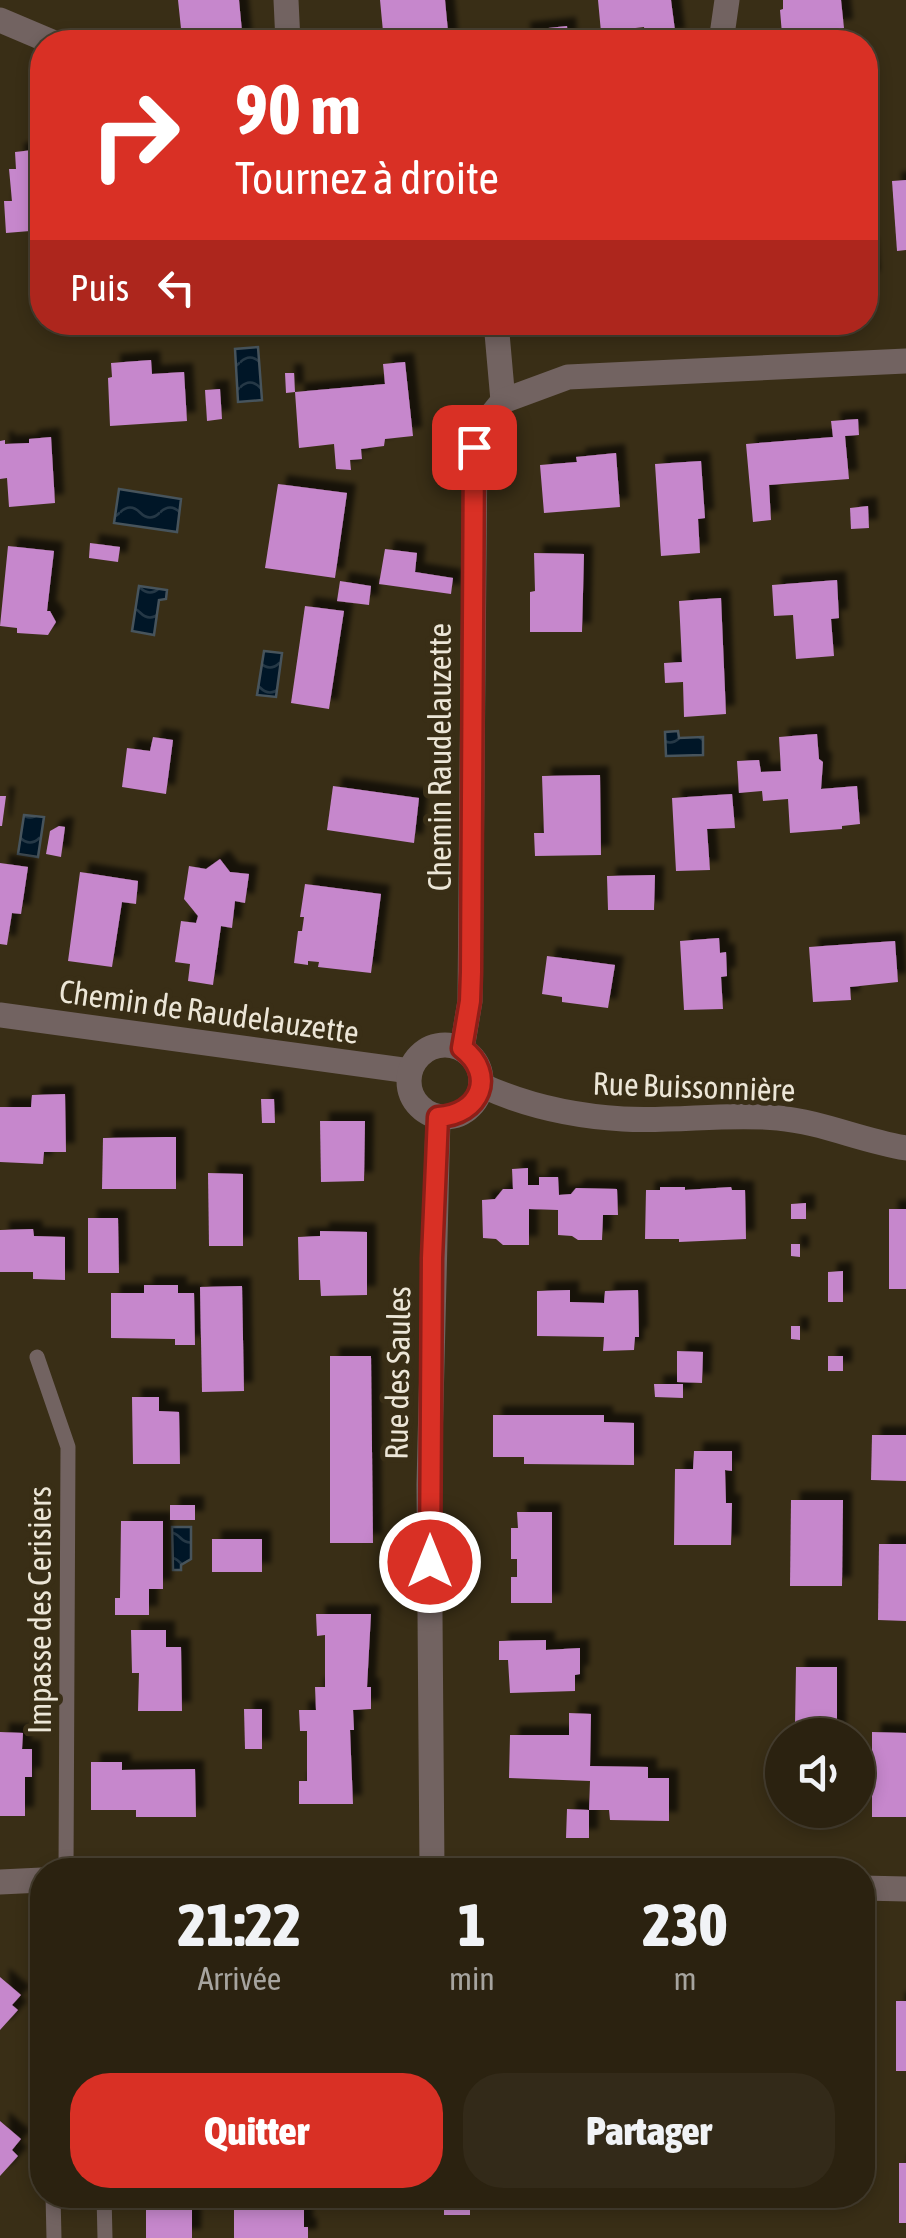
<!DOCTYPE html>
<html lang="fr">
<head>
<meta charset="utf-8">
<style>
	:root { --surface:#2b2210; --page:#332a19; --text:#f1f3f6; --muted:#a6a49f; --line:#473f30; --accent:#d93025 }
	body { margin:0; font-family:"Asap Condensed",sans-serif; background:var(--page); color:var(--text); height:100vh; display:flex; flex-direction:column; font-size:38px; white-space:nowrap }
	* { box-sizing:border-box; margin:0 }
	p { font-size:32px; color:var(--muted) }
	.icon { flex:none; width:55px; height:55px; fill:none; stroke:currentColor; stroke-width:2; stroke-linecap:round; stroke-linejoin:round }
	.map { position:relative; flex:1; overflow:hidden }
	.sheet { position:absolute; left:30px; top:1858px; width:845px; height:350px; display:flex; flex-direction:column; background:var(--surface); border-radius:40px; box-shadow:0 5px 15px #0003,0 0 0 2px var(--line) }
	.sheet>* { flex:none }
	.top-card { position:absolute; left:30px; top:30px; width:848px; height:305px; border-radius:40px; box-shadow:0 5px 15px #0003,0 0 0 2px var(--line); background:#d93025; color:#fff; overflow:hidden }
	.tools { position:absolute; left:765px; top:1718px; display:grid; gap:20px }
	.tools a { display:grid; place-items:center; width:110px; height:110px; border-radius:50%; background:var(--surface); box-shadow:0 5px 15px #0003,0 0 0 2px var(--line); font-size:50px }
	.pin { position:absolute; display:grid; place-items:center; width:85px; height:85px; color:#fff; margin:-42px; border-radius:20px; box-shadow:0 5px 15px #0006 }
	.me { position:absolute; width:110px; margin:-55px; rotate:0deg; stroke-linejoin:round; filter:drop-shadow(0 0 8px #0008) }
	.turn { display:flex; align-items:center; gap:35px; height:210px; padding:0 40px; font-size:45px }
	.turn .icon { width:130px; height:130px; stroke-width:2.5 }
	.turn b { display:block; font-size:70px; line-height:85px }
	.then { display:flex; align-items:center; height:95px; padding:0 40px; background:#0003; gap:20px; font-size:38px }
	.eta { display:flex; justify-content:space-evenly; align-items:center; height:170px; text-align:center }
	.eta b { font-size:60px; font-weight:800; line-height:70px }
	.primary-button { display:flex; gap:20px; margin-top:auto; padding:20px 40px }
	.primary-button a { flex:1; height:115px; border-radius:40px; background:var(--accent); color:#fff; font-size:40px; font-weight:800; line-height:115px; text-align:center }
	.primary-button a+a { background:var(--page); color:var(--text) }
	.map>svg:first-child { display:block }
</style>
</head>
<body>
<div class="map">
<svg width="906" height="2238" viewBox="0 0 906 2238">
	<defs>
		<pattern id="water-waves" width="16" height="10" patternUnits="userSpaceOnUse" patternTransform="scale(2.5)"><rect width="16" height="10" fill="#001627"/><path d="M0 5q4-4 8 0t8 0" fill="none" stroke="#253846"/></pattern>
		<filter id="shadow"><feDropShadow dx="9" dy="-9" stdDeviation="2.5" flood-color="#0009"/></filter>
	</defs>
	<rect width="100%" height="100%" fill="#392e16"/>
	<!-- water -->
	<g fill="url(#water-waves)" stroke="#47545c" stroke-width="2.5">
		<polygon points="258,347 262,400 238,402 235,349"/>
		<polygon points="119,489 181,499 177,532 114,523"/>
		<polygon points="139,586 167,590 166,599 159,600 154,635 132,631"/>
		<polygon points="264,651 282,653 276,697 257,695"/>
		<polygon points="678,731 679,738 703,737 703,755 666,756 665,732"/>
		<polygon points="24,815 44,817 38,857 18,854"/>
		<polygon points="172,1527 191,1527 191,1559 181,1565 181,1570 173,1570"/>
	</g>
	<!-- building -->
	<g fill="#c687cc" filter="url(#shadow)">
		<polygon points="178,0 239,0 243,42 212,42 211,35 182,38"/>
		<polygon points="380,0 445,0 449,42 384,42"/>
		<polygon points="598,0 671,0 676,38 646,41 644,27 601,32"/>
		<polygon points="783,0 841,0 844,28 782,34 780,10 783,9"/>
		<polygon points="567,26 568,42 522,42 521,31"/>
		<polygon points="42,149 42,230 6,233 4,201 12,201 9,169 16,169 15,152"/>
		<polygon points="906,180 906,250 897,251 892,181"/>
		<polygon points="865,246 868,246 871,280 865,280"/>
		<polygon points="73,322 106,322 106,325 74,328"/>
		<polygon points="151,360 152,374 184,372 187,421 110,426 108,378 112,377 111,363"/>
		<polygon points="405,362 413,436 385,439 384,446 361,449 362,459 350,460 351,470 336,469 334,444 299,448 295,392 286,393 285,373 294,373 295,392 385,384 383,364"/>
		<polygon points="220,389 222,419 207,421 205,390"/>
		<polygon points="858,419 859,435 845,436 849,479 769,485 771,520 753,522 746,444 833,437 831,421"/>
		<polygon points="51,437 55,503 9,507 7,478 0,479 0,441 5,440 5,444 29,443 29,439"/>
		<polygon points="616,453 620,507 544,513 540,465 577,462 576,457"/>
		<polygon points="701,461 705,518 698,519 700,553 661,556 655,464"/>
		<polygon points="278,484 347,493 335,578 265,568"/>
		<polygon points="868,506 869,528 851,529 850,508"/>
		<polygon points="90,543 120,547 118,562 89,558"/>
		<polygon points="8,546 54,551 47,611 50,611 56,622 48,635 17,633 17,628 0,626"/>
		<polygon points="385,549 417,553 415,572 453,578 451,594 379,584"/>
		<polygon points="534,553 584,554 582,632 530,632 530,592 535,591"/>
		<polygon points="837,580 839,618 831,619 834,656 796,659 793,615 774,616 772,585"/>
		<polygon points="340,581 371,586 369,605 337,601"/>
		<polygon points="721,598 726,714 684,717 683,682 665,683 664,663 682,662 679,601"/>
		<polygon points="305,606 344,611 329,709 291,703"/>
		<polygon points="817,734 819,759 823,762 821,789 857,786 860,824 842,826 842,829 790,833 788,799 763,801 762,791 739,793 737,761 759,760 761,772 781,771 779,737"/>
		<polygon points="153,737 173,740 166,794 122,787 127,748 150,751"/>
		<polygon points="600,775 601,855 535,856 534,833 544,833 542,776"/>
		<polygon points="333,786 419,798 414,843 327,830"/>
		<polygon points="732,794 735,828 707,829 710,870 676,871 672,798"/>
		<polygon points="0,796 6,796 2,826 0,826"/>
		<polygon points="59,826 65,827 61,857 46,854 50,831"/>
		<polygon points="220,859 230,872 249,874 245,903 235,901 232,928 221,926 213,985 188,981 190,964 175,962 181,921 196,923 198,916 184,899 189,866 206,869"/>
		<polygon points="0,863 28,867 21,914 12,913 7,945 0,944"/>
		<polygon points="80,872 138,881 136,904 122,902 112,967 68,961"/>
		<polygon points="655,875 654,910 608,910 607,876"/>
		<polygon points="305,884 381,894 371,973 318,967 319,962 308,961 308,965 294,963 298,931 302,931 304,917 300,917"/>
		<polygon points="719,938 720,953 726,952 727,976 721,977 723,1009 684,1010 680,941"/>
		<polygon points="895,941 898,982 850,987 851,1000 813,1002 809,947"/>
		<polygon points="547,956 615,965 608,1008 562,1002 562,997 542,994"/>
		<polygon points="65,1094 66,1152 44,1152 43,1164 0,1162 0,1107 31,1107 32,1095"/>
		<polygon points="261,1099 274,1099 275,1123 262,1123"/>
		<polygon points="320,1121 365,1121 364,1181 321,1182"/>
		<polygon points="165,1137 176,1137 176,1189 102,1189 103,1138"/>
		<polygon points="528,1168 528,1185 539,1185 539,1177 558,1177 559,1195 571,1194 576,1188 617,1189 618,1215 603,1215 602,1240 578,1240 572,1236 558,1235 558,1210 529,1209 529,1245 503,1245 496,1239 483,1238 482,1200 495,1199 503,1189 513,1189 512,1169"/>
		<polygon points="208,1173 243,1174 243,1246 209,1246"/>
		<polygon points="660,1187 685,1187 685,1190 731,1187 732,1190 745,1190 746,1239 679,1242 679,1239 645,1239 646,1190 660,1190"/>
		<polygon points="806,1203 806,1219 791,1219 791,1204"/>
		<rect x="889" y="1209" width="17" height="80"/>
		<polygon points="88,1218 118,1218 119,1273 88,1273"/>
		<polygon points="33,1229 34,1236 65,1237 65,1280 33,1279 33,1272 0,1272 0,1230"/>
		<polygon points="320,1231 367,1232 367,1295 321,1296 320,1280 299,1280 298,1237 320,1236"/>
		<polygon points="791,1244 800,1244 800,1257 791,1256"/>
		<polygon points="843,1271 843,1302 828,1302 828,1272"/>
		<polygon points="144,1285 178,1285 178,1293 194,1293 195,1345 175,1345 175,1339 111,1338 111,1293 144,1293"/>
		<polygon points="242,1286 244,1391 202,1392 200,1287"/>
		<polygon points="570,1290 570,1302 604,1303 605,1291 638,1290 639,1337 635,1337 634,1350 603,1351 604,1337 537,1336 537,1291"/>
		<polygon points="791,1326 800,1326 800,1340 791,1339"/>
		<polygon points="677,1351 703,1352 702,1383 677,1382"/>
		<polygon points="330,1356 371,1356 373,1543 330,1543"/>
		<rect x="828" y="1356" width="15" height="15"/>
		<polygon points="654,1384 683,1384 683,1398 655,1397"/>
		<polygon points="132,1397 159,1397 159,1411 179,1412 180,1464 133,1464"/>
		<polygon points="493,1415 604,1415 604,1422 634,1423 634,1465 524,1464 524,1457 493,1457"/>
		<polygon points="872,1435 906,1435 906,1481 871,1480"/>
		<polygon points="694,1451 732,1451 732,1471 725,1470 726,1503 732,1503 731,1545 674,1545 675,1469 693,1469"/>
		<polygon points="791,1500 843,1500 842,1586 790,1586"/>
		<rect x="170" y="1505" width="25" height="15"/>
		<polygon points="517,1512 552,1512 552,1603 511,1603 511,1577 517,1577 517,1559 511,1559 511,1528 518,1528"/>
		<polygon points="121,1521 163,1521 163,1589 149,1589 149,1615 115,1615 115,1598 120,1598"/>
		<rect x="212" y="1539" width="50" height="33"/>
		<polygon points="879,1544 906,1544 906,1621 878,1620"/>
		<polygon points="316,1614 371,1614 367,1687 371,1687 371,1709 353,1710 354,1730 350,1730 353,1804 299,1804 299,1781 307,1781 307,1731 300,1731 299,1710 316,1710 315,1687 325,1687 325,1635 317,1636"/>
		<polygon points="131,1630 166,1630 166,1647 181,1647 182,1711 138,1711 139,1673 132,1673"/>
		<polygon points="546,1640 546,1650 580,1648 580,1674 575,1675 575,1691 510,1693 508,1660 499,1660 499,1641"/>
		<polygon points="796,1667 837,1667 837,1735 790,1735 790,1727 795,1726"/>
		<polygon points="244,1709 262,1709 262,1749 245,1749"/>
		<polygon points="569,1713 591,1714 590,1766 648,1767 648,1778 669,1778 669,1821 610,1820 609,1810 589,1810 589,1838 566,1838 567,1809 589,1810 590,1781 509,1778 510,1735 569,1735"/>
		<polygon points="0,1732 23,1733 22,1749 32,1749 32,1777 25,1777 25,1816 0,1816"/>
		<polygon points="872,1732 906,1733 906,1817 872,1817"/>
		<polygon points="91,1762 122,1762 122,1770 195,1769 196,1817 136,1817 136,1810 91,1810"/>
		<polygon points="0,1977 21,1995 12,2005 18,2010 0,2030"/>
		<rect x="896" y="2001" width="10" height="70"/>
		<polygon points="0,2121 21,2139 12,2150 18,2156 0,2176"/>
		<rect x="899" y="2163" width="7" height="60"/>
		<polygon points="140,2195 187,2195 187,2204 192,2203 192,2238 146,2238 146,2208 140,2208"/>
		<polygon points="234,2195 343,2195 343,2207 304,2207 304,2227 308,2227 308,2238 234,2238"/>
		<rect x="444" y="2195" width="26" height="20"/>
	</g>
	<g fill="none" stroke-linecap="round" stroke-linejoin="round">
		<!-- service -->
		<g stroke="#726361" stroke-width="15">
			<polyline points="37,1357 68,1447 66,1870"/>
			<polyline points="53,2195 54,2238"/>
			<polyline points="104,2195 105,2238"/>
		</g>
		<!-- minor -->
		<g stroke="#726361" stroke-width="25">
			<polyline points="286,0 288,42"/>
			<polyline points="0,20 52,42"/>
			<polyline points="721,42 727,0"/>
			<polyline points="496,322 503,401"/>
			<polyline points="0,1015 410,1071"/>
			<circle cx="445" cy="1081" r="36"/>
			<polyline points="462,1049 470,1001 475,447 490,417 503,401 568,377 906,361"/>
			<path d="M481 1085C526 1106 573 1116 623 1119 675 1122 727 1113 778 1118 822 1122 862 1141 906 1148"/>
			<polyline points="432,1870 429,1485 438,1117"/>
			<polyline points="0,1882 42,1880"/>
			<polyline points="862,1888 906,1889"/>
		</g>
	</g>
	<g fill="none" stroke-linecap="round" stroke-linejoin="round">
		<defs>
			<path id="route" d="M430 1562 432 1258 438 1117C480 1115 497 1075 462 1048L470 1001 471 972 474 447"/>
		</defs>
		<!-- route casing -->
		<use href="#route" stroke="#8d1f18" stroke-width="25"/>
		<!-- route -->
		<use href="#route" stroke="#d93025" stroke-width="18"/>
	</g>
	<g text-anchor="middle" stroke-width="10" stroke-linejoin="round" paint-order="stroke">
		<!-- street labels -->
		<g font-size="32" fill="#ece6d7" stroke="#392e16">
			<text transform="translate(440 757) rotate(-90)" y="11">Chemin Raudelauzette</text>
			<text transform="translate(209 1012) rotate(8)" y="11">Chemin de Raudelauzette</text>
			<text transform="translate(694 1087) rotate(2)" y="11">Rue Buissonnière</text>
			<text transform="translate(398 1373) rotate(-89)" y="11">Rue des Saules</text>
			<text transform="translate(40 1610) rotate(-90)" y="11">Impasse des Cerisiers</text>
		</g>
	</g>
</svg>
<div class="tools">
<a><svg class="icon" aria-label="sound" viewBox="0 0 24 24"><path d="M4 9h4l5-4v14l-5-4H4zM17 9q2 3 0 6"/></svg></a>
</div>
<div class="pin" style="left:474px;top:447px;background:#d93025"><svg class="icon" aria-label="arrive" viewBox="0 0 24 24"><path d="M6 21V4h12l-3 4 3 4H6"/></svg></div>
<svg class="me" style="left:430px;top:1562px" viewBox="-20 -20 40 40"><circle r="17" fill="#d93025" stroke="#fff" stroke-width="3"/><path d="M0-11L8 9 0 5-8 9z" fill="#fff"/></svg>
<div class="top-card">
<div class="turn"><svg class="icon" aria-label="right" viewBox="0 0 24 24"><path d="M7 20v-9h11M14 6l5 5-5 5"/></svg><div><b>90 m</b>Tournez à droite</div></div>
<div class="then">Puis<svg class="icon" aria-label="left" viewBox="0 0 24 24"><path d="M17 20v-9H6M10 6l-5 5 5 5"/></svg></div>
</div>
<section class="sheet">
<div class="eta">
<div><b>21:22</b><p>Arrivée</p></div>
<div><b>1</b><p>min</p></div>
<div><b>230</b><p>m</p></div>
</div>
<div class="primary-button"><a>Quitter</a><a>Partager</a></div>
</section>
</div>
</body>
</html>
